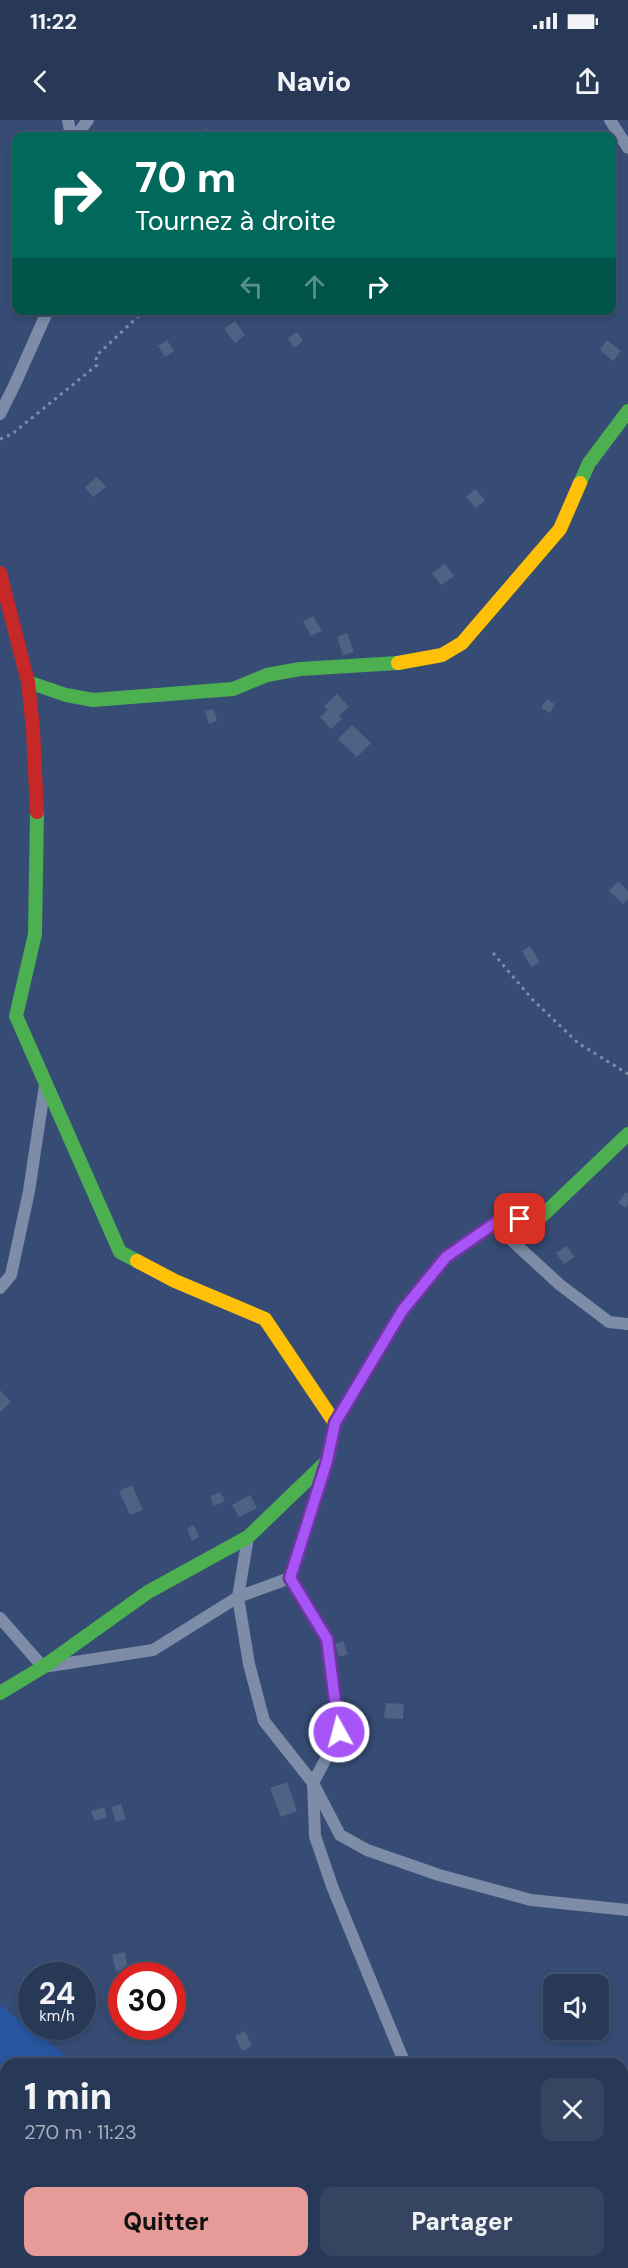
<!DOCTYPE html>
<html lang="fr">
<head>
<meta charset="utf-8">
<style>
	:root { --surface:#283957; --page:#344461; --text:#f1f3f6; --muted:#a5acba; --line:#44536d; --accent:#e69b98 }
	body { margin:0; font-family:"DM Sans",sans-serif; background:var(--page); color:var(--text); height:100vh; display:flex; flex-direction:column; font-size:22px; white-space:nowrap }
	* { box-sizing:border-box; margin:0 }
	p { font-size:20px; color:var(--muted) }
	.icon { flex:none; width:33px; height:33px; fill:none; stroke:currentColor; stroke-width:2; stroke-linecap:round; stroke-linejoin:round }
	.map { position:relative; flex:1; overflow:hidden }
	.drawer { position:absolute; left:0px; top:1938px; width:628px; height:210px; display:flex; flex-direction:column; background:var(--surface); border-radius:18px 18px 0 0; box-shadow:0 3px 9px #0003,0 0 0 2px var(--line) }
	.drawer>* { flex:none }
	.hud { position:absolute; left:12px; top:12px; width:604px; height:183px; border-radius:12px; box-shadow:0 3px 9px #0003,0 0 0 2px var(--line); background:#00695c; color:#fff; overflow:hidden }
	.buttons { position:absolute; left:543px; top:1854px; display:grid; gap:12px }
	.buttons a { display:grid; place-items:center; width:66px; height:66px; border-radius:12px; background:var(--surface); box-shadow:0 3px 9px #0003,0 0 0 2px var(--line); font-size:30px }
	.speed { position:absolute; left:18px; top:1842px; display:flex; gap:12px; font-size:30px; font-weight:700; text-align:center }
	.speed>* { display:grid; place-content:center; width:78px; height:78px; border-radius:50%; background:var(--surface); box-shadow:0 3px 9px #0003,0 0 0 2px var(--line); line-height:1 }
	.speed small { font-size:15px; font-weight:400 }
	.speed .limit { border:9px solid #d22; background:#fff; color:#111 }
	.pin { position:absolute; display:grid; place-items:center; width:51px; height:51px; color:#fff; margin:-26px; border-radius:12px; box-shadow:0 3px 9px #0006 }
	.me { position:absolute; width:66px; margin:-33px; rotate:353deg; stroke-linejoin:round; filter:drop-shadow(0 0 4px #0008) }
	.turn { display:flex; align-items:center; gap:21px; height:126px; padding:0 24px; font-size:27px }
	.turn .icon { width:78px; height:78px; stroke-width:2.5 }
	.turn b { display:block; font-size:42px; line-height:51px }
	.lanes { display:flex; align-items:center; height:57px; padding:0 24px; background:#0003; justify-content:center; gap:30px; direction:ltr }
	.lanes .off { opacity:.35 }
	.round { display:grid; place-items:center; flex:none; width:63px; height:63px; border-radius:12px; background:var(--page) }
	.head { display:flex; align-items:center; justify-content:space-between; height:102px; padding:0 24px }
	h1 { font-size:36px; font-weight:800; line-height:45px }
	.button { display:flex; gap:12px; margin-top:auto; padding:12px 24px }
	.button a { flex:1; height:69px; border-radius:12px; background:var(--accent); color:#111; font-size:24px; font-weight:800; line-height:69px; text-align:center }
	.button a+a { background:var(--page); color:var(--text) }
	.status { display:flex; justify-content:space-between; align-items:center; height:42px; padding:0 30px; background:var(--surface); direction:ltr }
	.status svg { height:16px; fill:currentColor }
	header { display:flex; justify-content:space-between; align-items:center; height:78px; padding:0 24px; background:var(--surface); font-size:27px; font-weight:800 }
	.map>svg:first-child { display:block }
</style>
</head>
<body>
<div class="status"><b>11:22</b><svg viewBox="0 0 49 12"><path d="M0 12V9h3v3zM5 12V6h3v6zM10 12V3h3v9zM15 12V0h3v12zM26 1h20v11H26zM47 4h2v5h-2z"/></svg></div>
<header><svg class="icon" aria-label="back" viewBox="0 0 24 24"><path d="M15 5l-7 7 7 7"/></svg>Navio<svg class="icon" aria-label="share" viewBox="0 0 24 24"><path d="M12 15V3M7 8l5-5 5 5M5 13v7h14v-7"/></svg></header>
<div class="map">
<svg width="628" height="2148" viewBox="0 0 628 2148">
	<rect width="100%" height="100%" fill="#364c74"/>
	<!-- green -->
	<polygon fill="#28559f" points="0,1885 77,1944 6,1944 6,2075 0,2077"/>
	<!-- building -->
	<g fill="#506283">
		<polygon points="208,9 209,16 188,16 187,12"/>
		<polygon points="235,201 245,215 235,223 224,209"/>
		<polygon points="297,212 303,221 294,228 288,218"/>
		<polygon points="167,220 174,231 165,237 158,226"/>
		<polygon points="607,220 621,231 613,241 600,230"/>
		<polygon points="97,357 106,367 93,377 85,367"/>
		<polygon points="475,369 485,380 476,388 466,377"/>
		<polygon points="445,444 454,456 441,465 432,453"/>
		<polygon points="313,496 322,511 311,516 303,501"/>
		<polygon points="347,513 354,532 343,535 337,517"/>
		<polygon points="337,574 349,587 339,596 342,599 331,609 320,597 328,590 324,586"/>
		<polygon points="547,579 555,584 550,593 541,588"/>
		<polygon points="214,589 217,601 209,604 205,591"/>
		<polygon points="352,605 371,623 357,637 338,619"/>
		<polygon points="618,761 628,771 628,779 623,784 609,771"/>
		<polygon points="530,826 540,842 531,847 522,831"/>
		<polygon points="626,1072 628,1073 628,1084 626,1088 618,1083"/>
		<polygon points="567,1126 575,1137 564,1144 556,1133"/>
		<polygon points="0,1270 11,1282 0,1292"/>
		<polygon points="132,1365 143,1390 130,1395 119,1371"/>
		<polygon points="220,1372 225,1381 214,1386 210,1377"/>
		<polygon points="250,1375 257,1388 239,1397 232,1385"/>
		<polygon points="194,1405 199,1417 192,1421 187,1409"/>
		<polygon points="343,1521 348,1534 339,1537 335,1524"/>
		<polygon points="386,1583 404,1584 403,1599 384,1598"/>
		<polygon points="287,1662 297,1691 281,1697 270,1668"/>
		<polygon points="121,1684 126,1699 116,1702 111,1687"/>
		<polygon points="104,1687 107,1697 95,1701 91,1691"/>
		<polygon points="125,1832 128,1849 116,1851 112,1835"/>
		<polygon points="245,1911 252,1926 242,1931 235,1916"/>
		<polygon points="386,2142 408,2142 408,2144 396,2148 388,2148"/>
	</g>
	<g fill="none" stroke-linecap="round" stroke-linejoin="round">
		<!-- path -->
		<g stroke="#7d8da7" stroke-width="3" stroke-dasharray="3 4.5" stroke-linecap="butt">
			<polyline points="0,319 12,314 97,245 96,236 145,190"/>
			<polyline points="493,833 532,879 578,923 628,954"/>
			<polyline points="622,2085 628,2085"/>
		</g>
		<!-- street -->
		<g stroke="#7d8da7" stroke-width="12">
			<polyline points="68,0 71,16"/>
			<polyline points="610,0 628,28"/>
			<polyline points="76,16 88,0"/>
			<polyline points="0,294 14,266 48,190"/>
			<polyline points="498,1101 509,1118 559,1164 609,1202 628,1204"/>
			<polyline points="0,1168 11,1155 29,1071 45,965"/>
			<polyline points="326,1344 290,1458 327,1519 340,1612 313,1663 340,1715 367,1730 439,1755 531,1780 628,1790"/>
			<polyline points="248,1417 238,1477 249,1544 264,1601 313,1663 315,1716 332,1766 405,1944"/>
			<polyline points="0,1498 43,1547 153,1530 238,1477 290,1458"/>
			<polyline points="461,2142 465,2148"/>
		</g>
		<!-- fast -->
		<g stroke="#4caf50" stroke-width="14">
			<polyline points="580,363 589,343 628,291"/>
			<polyline points="28,562 66,575 93,580 233,569 267,555 300,549 398,543"/>
			<polyline points="37,692 35,814 16,896 120,1132 137,1141"/>
			<polyline points="456,1130 498,1101 542,1096 628,1014"/>
			<polyline points="0,1573 43,1547 148,1472 248,1417 327,1341 331,1322"/>
		</g>
		<!-- slow -->
		<g stroke="#ffc107" stroke-width="14">
			<polyline points="398,543 442,535 462,523 560,409 580,363"/>
			<polyline points="137,1141 175,1161 265,1199 335,1303"/>
		</g>
		<!-- jam -->
		<g stroke="#c62828" stroke-width="14">
			<polyline points="0,453 28,562 33,609 37,692"/>
			<polyline points="331,1322 335,1303 402,1191 446,1137 456,1130"/>
		</g>
	</g>
	<g fill="none" stroke-linecap="round" stroke-linejoin="round">
		<defs>
			<polyline id="route" points="339,1612 327,1519 290,1458 327,1341 335,1303 402,1191 446,1137 498,1101 520,1099"/>
		</defs>
		<!-- route casing -->
		<use href="#route" stroke="#6d37a1" stroke-width="15"/>
		<!-- route -->
		<use href="#route" stroke="#a855f7" stroke-width="10"/>
	</g>
</svg>
<div class="buttons">
<a><svg class="icon" aria-label="sound" viewBox="0 0 24 24"><path d="M4 9h4l5-4v14l-5-4H4zM17 9q2 3 0 6"/></svg></a>
</div>
<div class="speed"><div>24<small>km/h</small></div><div class="limit">30</div></div>
<div class="pin" style="left:520px;top:1099px;background:#d93025"><svg class="icon" aria-label="arrive" viewBox="0 0 24 24"><path d="M6 21V4h12l-3 4 3 4H6"/></svg></div>
<svg class="me" style="left:339px;top:1612px" viewBox="-20 -20 40 40"><circle r="17" fill="#a855f7" stroke="#fff" stroke-width="3"/><path d="M0-11L8 9 0 5-8 9z" fill="#fff"/></svg>
<div class="hud">
<div class="turn"><svg class="icon" aria-label="right" viewBox="0 0 24 24"><path d="M7 20v-9h11M14 6l5 5-5 5"/></svg><div><b>70 m</b>Tournez à droite</div></div>
<div class="lanes"><svg class="icon off" aria-label="left" viewBox="0 0 24 24"><path d="M17 20v-9H6M10 6l-5 5 5 5"/></svg><svg class="icon off" aria-label="ahead" viewBox="0 0 24 24"><path d="M12 20V5M6 11l6-6 6 6"/></svg><svg class="icon" aria-label="right" viewBox="0 0 24 24"><path d="M7 20v-9h11M14 6l5 5-5 5"/></svg></div>
</div>
<section class="drawer">
<div class="head"><div><h1>1 min</h1><p>270 m · 11:23</p></div><a class="round"><svg class="icon" aria-label="close" viewBox="0 0 24 24"><path d="M6 6l12 12M18 6L6 18"/></svg></a></div>
<div class="button"><a>Quitter</a><a>Partager</a></div>
</section>
</div>
</body>
</html>
